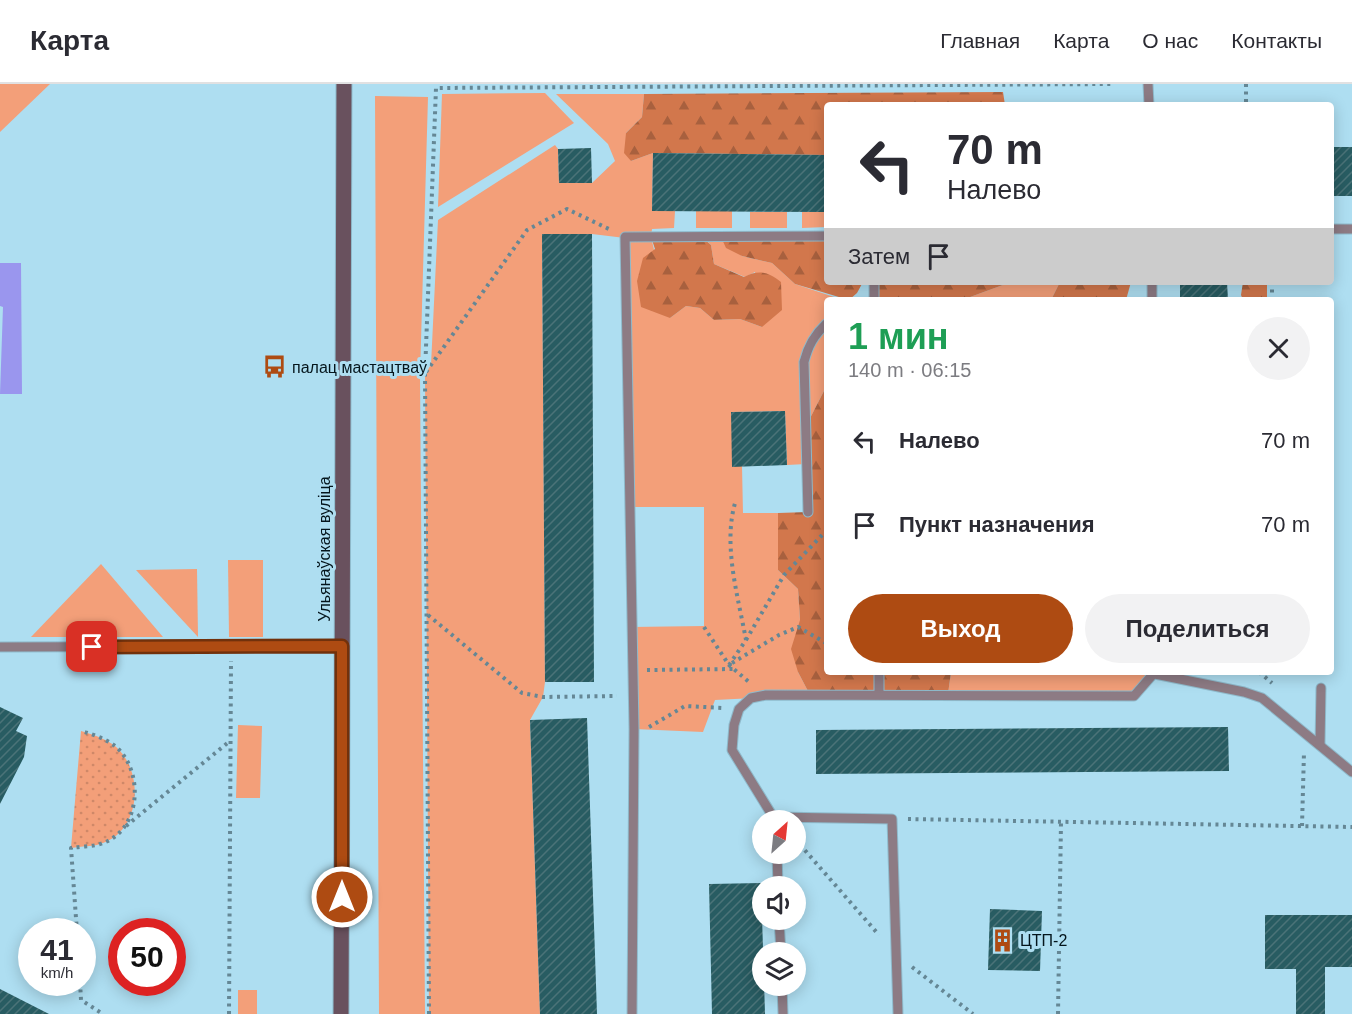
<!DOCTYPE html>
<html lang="ru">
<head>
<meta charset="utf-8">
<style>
	:root { --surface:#fff; --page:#f2f2f3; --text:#2b2b33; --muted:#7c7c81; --line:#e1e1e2; --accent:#ae4b12 }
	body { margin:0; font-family:Arial,sans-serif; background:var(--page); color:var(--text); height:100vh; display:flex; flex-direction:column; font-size:22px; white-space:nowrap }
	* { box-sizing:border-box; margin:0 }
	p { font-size:20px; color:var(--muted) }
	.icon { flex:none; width:33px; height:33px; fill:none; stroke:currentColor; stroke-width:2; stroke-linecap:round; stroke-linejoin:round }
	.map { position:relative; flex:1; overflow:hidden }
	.details { position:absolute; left:824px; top:213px; width:510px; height:378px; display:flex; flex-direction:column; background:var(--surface); border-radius:6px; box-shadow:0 3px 15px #0003 }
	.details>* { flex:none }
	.top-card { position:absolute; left:824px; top:18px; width:510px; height:183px; border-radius:6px; box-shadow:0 3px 15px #0003; background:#fff; color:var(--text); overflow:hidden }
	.needle { width:39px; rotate:27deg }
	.buttons { position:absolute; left:752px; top:726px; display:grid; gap:12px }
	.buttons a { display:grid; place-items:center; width:54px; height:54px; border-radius:50%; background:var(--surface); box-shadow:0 3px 15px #0003; font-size:30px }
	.speed { position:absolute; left:18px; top:834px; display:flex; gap:12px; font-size:30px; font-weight:700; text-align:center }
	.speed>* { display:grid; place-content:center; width:78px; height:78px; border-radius:50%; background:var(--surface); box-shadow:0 3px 15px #0003; line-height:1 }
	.speed small { font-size:15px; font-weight:400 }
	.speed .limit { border:9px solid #d22; background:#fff; color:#111 }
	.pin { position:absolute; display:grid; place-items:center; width:51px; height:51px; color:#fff; margin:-26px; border-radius:12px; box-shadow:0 3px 9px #0006 }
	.me { position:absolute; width:66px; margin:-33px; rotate:0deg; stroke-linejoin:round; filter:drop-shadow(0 0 4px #0008) }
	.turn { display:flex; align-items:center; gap:21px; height:126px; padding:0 24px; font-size:27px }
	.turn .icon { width:78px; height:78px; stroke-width:2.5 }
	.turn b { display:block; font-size:42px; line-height:51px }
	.then { display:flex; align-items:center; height:57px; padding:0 24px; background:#0003; gap:12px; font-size:22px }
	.round { display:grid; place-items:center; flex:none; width:63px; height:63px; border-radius:32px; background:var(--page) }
	.head { display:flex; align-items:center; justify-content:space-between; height:102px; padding:0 24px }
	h1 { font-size:36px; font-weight:600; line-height:45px; color:#1e9e55 }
	.primary-button { display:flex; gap:12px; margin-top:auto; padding:12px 24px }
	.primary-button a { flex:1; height:69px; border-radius:36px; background:var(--accent); color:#fff; font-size:24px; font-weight:600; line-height:69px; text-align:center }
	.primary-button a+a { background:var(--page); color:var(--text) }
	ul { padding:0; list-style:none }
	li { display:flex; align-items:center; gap:18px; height:84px; padding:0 24px }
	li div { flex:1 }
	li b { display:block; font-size:22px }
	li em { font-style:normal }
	header { display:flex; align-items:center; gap:36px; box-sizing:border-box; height:84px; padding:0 30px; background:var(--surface); border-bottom:2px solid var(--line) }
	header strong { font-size:28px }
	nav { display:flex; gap:33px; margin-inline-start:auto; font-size:21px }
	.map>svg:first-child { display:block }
</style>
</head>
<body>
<header>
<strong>Карта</strong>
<nav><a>Главная</a><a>Карта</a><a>О нас</a><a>Контакты</a></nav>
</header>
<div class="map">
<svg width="1352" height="930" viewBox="0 0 1352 930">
	<defs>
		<pattern id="forest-firs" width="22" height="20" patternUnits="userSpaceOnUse" patternTransform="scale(1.5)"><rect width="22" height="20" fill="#d2774c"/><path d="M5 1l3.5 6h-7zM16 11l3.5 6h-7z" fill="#a8603e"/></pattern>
		<pattern id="park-dots" width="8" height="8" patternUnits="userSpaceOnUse" patternTransform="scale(1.5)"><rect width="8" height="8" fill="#f39f79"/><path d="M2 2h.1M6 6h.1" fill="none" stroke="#cf8868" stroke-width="1.8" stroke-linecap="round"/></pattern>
		<pattern id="building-hatch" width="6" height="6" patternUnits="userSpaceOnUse" patternTransform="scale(1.5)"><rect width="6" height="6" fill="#285c62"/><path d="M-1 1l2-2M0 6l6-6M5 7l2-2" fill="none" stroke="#4b7378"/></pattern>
	</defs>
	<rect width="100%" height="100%" fill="#aedef1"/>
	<!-- green -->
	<g fill="#f39f79">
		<polygon points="0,0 50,0 0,48"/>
		<polygon points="545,9 574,39 438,123 442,10"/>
		<polygon points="556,10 644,10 642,33 626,49 631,77 653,69 652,126 675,127 674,144 652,145 651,153 670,234 686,222 700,224 714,236 740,235 762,243 755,188 745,193 714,180 711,161 703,153 721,153 742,172 772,179 795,200 843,216 826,216 826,303 805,344 806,380 787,381 785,327 731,328 742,382 743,429 778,429 778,486 798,505 800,536 798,588 810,611 715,616 703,648 634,645 631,543 704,542 704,423 631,423 625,154 592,150 542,151 545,598 543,613 530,636 540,930 429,930 425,289 431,281 438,136 555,61 558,65 559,99 592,99 615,77 608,60"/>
		<polygon points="375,12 428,13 420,292 425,930 379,930"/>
		<rect x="696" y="127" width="36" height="17"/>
		<rect x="750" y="128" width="37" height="16"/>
		<polygon points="802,128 826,128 826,143 802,144"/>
		<polygon points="1011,198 1060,198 1051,216 962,216"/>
		<polygon points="228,476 263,476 263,553 229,553"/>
		<polygon points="101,480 163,553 31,553"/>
		<polygon points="197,485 198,553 136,486"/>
		<polygon points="951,588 1155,588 1134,612 948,610"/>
		<polygon points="238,641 262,642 260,714 236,714"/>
		<rect x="238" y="906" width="19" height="24"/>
	</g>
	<!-- forest -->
	<g fill="url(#forest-firs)">
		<polygon points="1003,8 1005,21 826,21 826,71 653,69 631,77 624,69 626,49 642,33 644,10"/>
		<polygon points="826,152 826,198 863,198 857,209 849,216 795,200 772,179 742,172 726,164 721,153"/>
		<path d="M651 153H702L711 161 714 180 744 193C759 185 768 188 781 198L782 226 762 243 740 235 714 236 700 224 686 222 670 234 641 223 637 197 643 174 655 165Z"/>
		<polygon points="874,198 1011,198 962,216 874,216"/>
		<polygon points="1060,198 1131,198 1126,216 1051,216"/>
		<polygon points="1243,198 1267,198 1267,216 1243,216 1241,211"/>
		<polygon points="826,303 826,588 951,588 948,610 810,611 798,588 791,565 800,536 798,505 778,486 778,429 808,428 805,344"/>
	</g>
	<!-- park -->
	<path fill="url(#park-dots)" d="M81 647C92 650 106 655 115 662 144 686 142 745 103 759 94 763 81 762 71 764Z"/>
	<!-- water -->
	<polygon fill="#9a96ee" points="0,179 21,179 22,310 0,310 3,223 0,222"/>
	<!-- building -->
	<g fill="url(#building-hatch)">
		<rect x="1330" y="63" width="22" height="49"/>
		<polygon points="591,64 592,99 559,99 558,65"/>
		<polygon points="653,69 826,71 826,128 652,127"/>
		<polygon points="542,150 592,150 594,598 545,598"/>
		<polygon points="1180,198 1227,198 1228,216 1180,216"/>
		<polygon points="785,327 787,381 732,383 731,328"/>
		<polygon points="0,623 23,634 16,647 27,652 24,673 0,720"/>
		<polygon points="587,634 597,930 540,930 530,636"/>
		<polygon points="1228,643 1229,687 816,690 816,646"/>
		<polygon points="761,799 765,930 712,930 709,800"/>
		<polygon points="990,825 1042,827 1040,887 988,886"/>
		<polygon points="1265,831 1352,831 1352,883 1325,883 1325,930 1296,930 1296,885 1265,885"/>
		<polygon points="0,905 49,930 0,930"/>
	</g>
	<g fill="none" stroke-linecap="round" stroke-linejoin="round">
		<defs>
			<g id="lane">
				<polyline points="1148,0 1149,21"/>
				<polyline points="1330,145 1352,145"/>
				<polyline points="874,198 874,216"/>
				<polyline points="1152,198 1152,216"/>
				<path d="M808 428 804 278C808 262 814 251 826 240"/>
				<polyline points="0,563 342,562"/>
				<polyline points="1155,590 1244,608 1262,614 1352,688"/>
				<polyline points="879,610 879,588"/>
				<polyline points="1320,661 1321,604"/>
				<polyline points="775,733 892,735 898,930"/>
				<polyline points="775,736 732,666 734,641 739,625 751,614 766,611 1134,612 1155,588"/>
				<polyline points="777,770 778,802"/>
				<polyline points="779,836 781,868"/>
				<polyline points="782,902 783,930"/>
				<polyline points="632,930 634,645 625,153 826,152"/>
			</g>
			<polyline id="secondary" points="341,930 344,0"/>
		</defs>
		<!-- lane casing -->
		<use href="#lane" stroke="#8fbacb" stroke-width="11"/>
		<!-- secondary casing -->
		<use href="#secondary" stroke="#8fbacb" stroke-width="17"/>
		<!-- path -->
		<g stroke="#658795" stroke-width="4" stroke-dasharray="3 4.5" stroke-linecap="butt">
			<polyline points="1246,0 1246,21"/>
			<polyline points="1272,198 1272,216"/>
			<polyline points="426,288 527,146 567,125 611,146"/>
			<polyline points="428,531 522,609 543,613 617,612"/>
			<polyline points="704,543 729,581 749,598"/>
			<polyline points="746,556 784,491 826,447"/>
			<polyline points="732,579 779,551 798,543 826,559"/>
			<path d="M729 581 746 556C738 512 722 459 736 416"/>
			<polyline points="647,586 734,585"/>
			<polyline points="1259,588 1272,599"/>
			<polyline points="649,643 685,622 723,624"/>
			<polyline points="908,735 1352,743"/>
			<polyline points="126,742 230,657"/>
			<polyline points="1302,742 1304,668"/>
			<polyline points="795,755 879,851"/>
			<path d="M77 848 71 764C81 762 94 763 103 759 142 745 144 686 115 662 106 655 92 650 81 647"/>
			<polyline points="912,883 973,930"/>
			<polyline points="80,898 81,916 103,930"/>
			<polyline points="229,930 231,577"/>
			<polyline points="429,930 425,289 436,4 1113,0"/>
			<polyline points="1058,930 1061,738"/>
		</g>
		<!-- lane -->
		<use href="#lane" stroke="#8d7b84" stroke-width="9"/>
		<!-- secondary -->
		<use href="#secondary" stroke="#69515e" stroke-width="15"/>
	</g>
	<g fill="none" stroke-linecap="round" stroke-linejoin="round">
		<defs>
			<polyline id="route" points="92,563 342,562 342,813"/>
		</defs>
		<!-- route casing -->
		<use href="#route" stroke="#71310c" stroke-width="15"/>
		<!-- route -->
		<use href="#route" stroke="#ae4b12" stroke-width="10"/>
	</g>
	<!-- icons -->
	<defs>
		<symbol id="bus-bare" viewBox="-9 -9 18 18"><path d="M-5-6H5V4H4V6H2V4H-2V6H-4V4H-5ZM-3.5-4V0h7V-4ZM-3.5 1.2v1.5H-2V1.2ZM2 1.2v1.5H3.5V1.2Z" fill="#ae4b12" stroke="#aedef1" stroke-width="2.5" paint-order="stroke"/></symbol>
		<symbol id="building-bare" viewBox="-9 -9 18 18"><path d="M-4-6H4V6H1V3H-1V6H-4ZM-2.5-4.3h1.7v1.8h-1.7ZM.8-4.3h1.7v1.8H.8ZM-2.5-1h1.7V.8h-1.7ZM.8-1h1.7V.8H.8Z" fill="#ae4b12" stroke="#aedef1" stroke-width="2.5" paint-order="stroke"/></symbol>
	</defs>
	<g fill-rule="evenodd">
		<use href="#bus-bare" x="258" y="266" width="33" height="33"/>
		<use href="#building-bare" x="986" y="840" width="33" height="33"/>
	</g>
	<g text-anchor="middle" stroke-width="6" stroke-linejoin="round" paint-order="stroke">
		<!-- poi labels -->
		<g font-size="16" fill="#04151c" stroke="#aedef1" text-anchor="start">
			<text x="292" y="289">палац мастацтваў</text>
			<text x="1020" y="862">ЦТП-2</text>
		</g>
		<!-- street labels -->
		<g font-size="16" fill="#04151c" stroke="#aedef1">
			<text transform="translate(324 465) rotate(-90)" y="6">Ульянаўская вуліца</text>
		</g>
	</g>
</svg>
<div class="buttons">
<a><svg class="needle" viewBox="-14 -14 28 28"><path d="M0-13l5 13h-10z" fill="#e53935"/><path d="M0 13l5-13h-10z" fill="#7c7c81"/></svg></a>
<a><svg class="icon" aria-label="sound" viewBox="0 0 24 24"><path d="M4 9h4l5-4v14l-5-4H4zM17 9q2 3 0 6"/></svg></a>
<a><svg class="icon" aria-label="layers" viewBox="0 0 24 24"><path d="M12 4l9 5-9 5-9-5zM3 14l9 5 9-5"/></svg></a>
</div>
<div class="speed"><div>41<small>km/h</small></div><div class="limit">50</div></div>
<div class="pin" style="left:92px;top:563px;background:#d93025"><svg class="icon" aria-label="arrive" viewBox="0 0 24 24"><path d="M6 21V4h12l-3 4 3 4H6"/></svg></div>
<svg class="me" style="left:342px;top:813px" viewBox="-20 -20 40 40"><circle r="17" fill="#ae4b12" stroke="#fff" stroke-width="3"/><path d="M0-11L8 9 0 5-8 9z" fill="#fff"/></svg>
<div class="top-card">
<div class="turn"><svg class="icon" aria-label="left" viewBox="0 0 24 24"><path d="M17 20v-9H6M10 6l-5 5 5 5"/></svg><div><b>70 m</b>Налево</div></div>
<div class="then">Затем<svg class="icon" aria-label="arrive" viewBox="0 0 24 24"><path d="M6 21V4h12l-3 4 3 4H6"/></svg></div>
</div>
<section class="details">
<div class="head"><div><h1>1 мин</h1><p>140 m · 06:15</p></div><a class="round"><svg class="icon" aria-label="close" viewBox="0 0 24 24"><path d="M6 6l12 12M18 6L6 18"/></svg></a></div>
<ul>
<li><svg class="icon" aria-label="left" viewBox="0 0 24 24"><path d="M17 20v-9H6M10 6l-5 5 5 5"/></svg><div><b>Налево</b></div><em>70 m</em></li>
<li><svg class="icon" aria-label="arrive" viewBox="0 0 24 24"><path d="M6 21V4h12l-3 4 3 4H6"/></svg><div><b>Пункт назначения</b></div><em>70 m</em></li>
</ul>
<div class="primary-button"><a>Выход</a><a>Поделиться</a></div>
</section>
</div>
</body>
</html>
